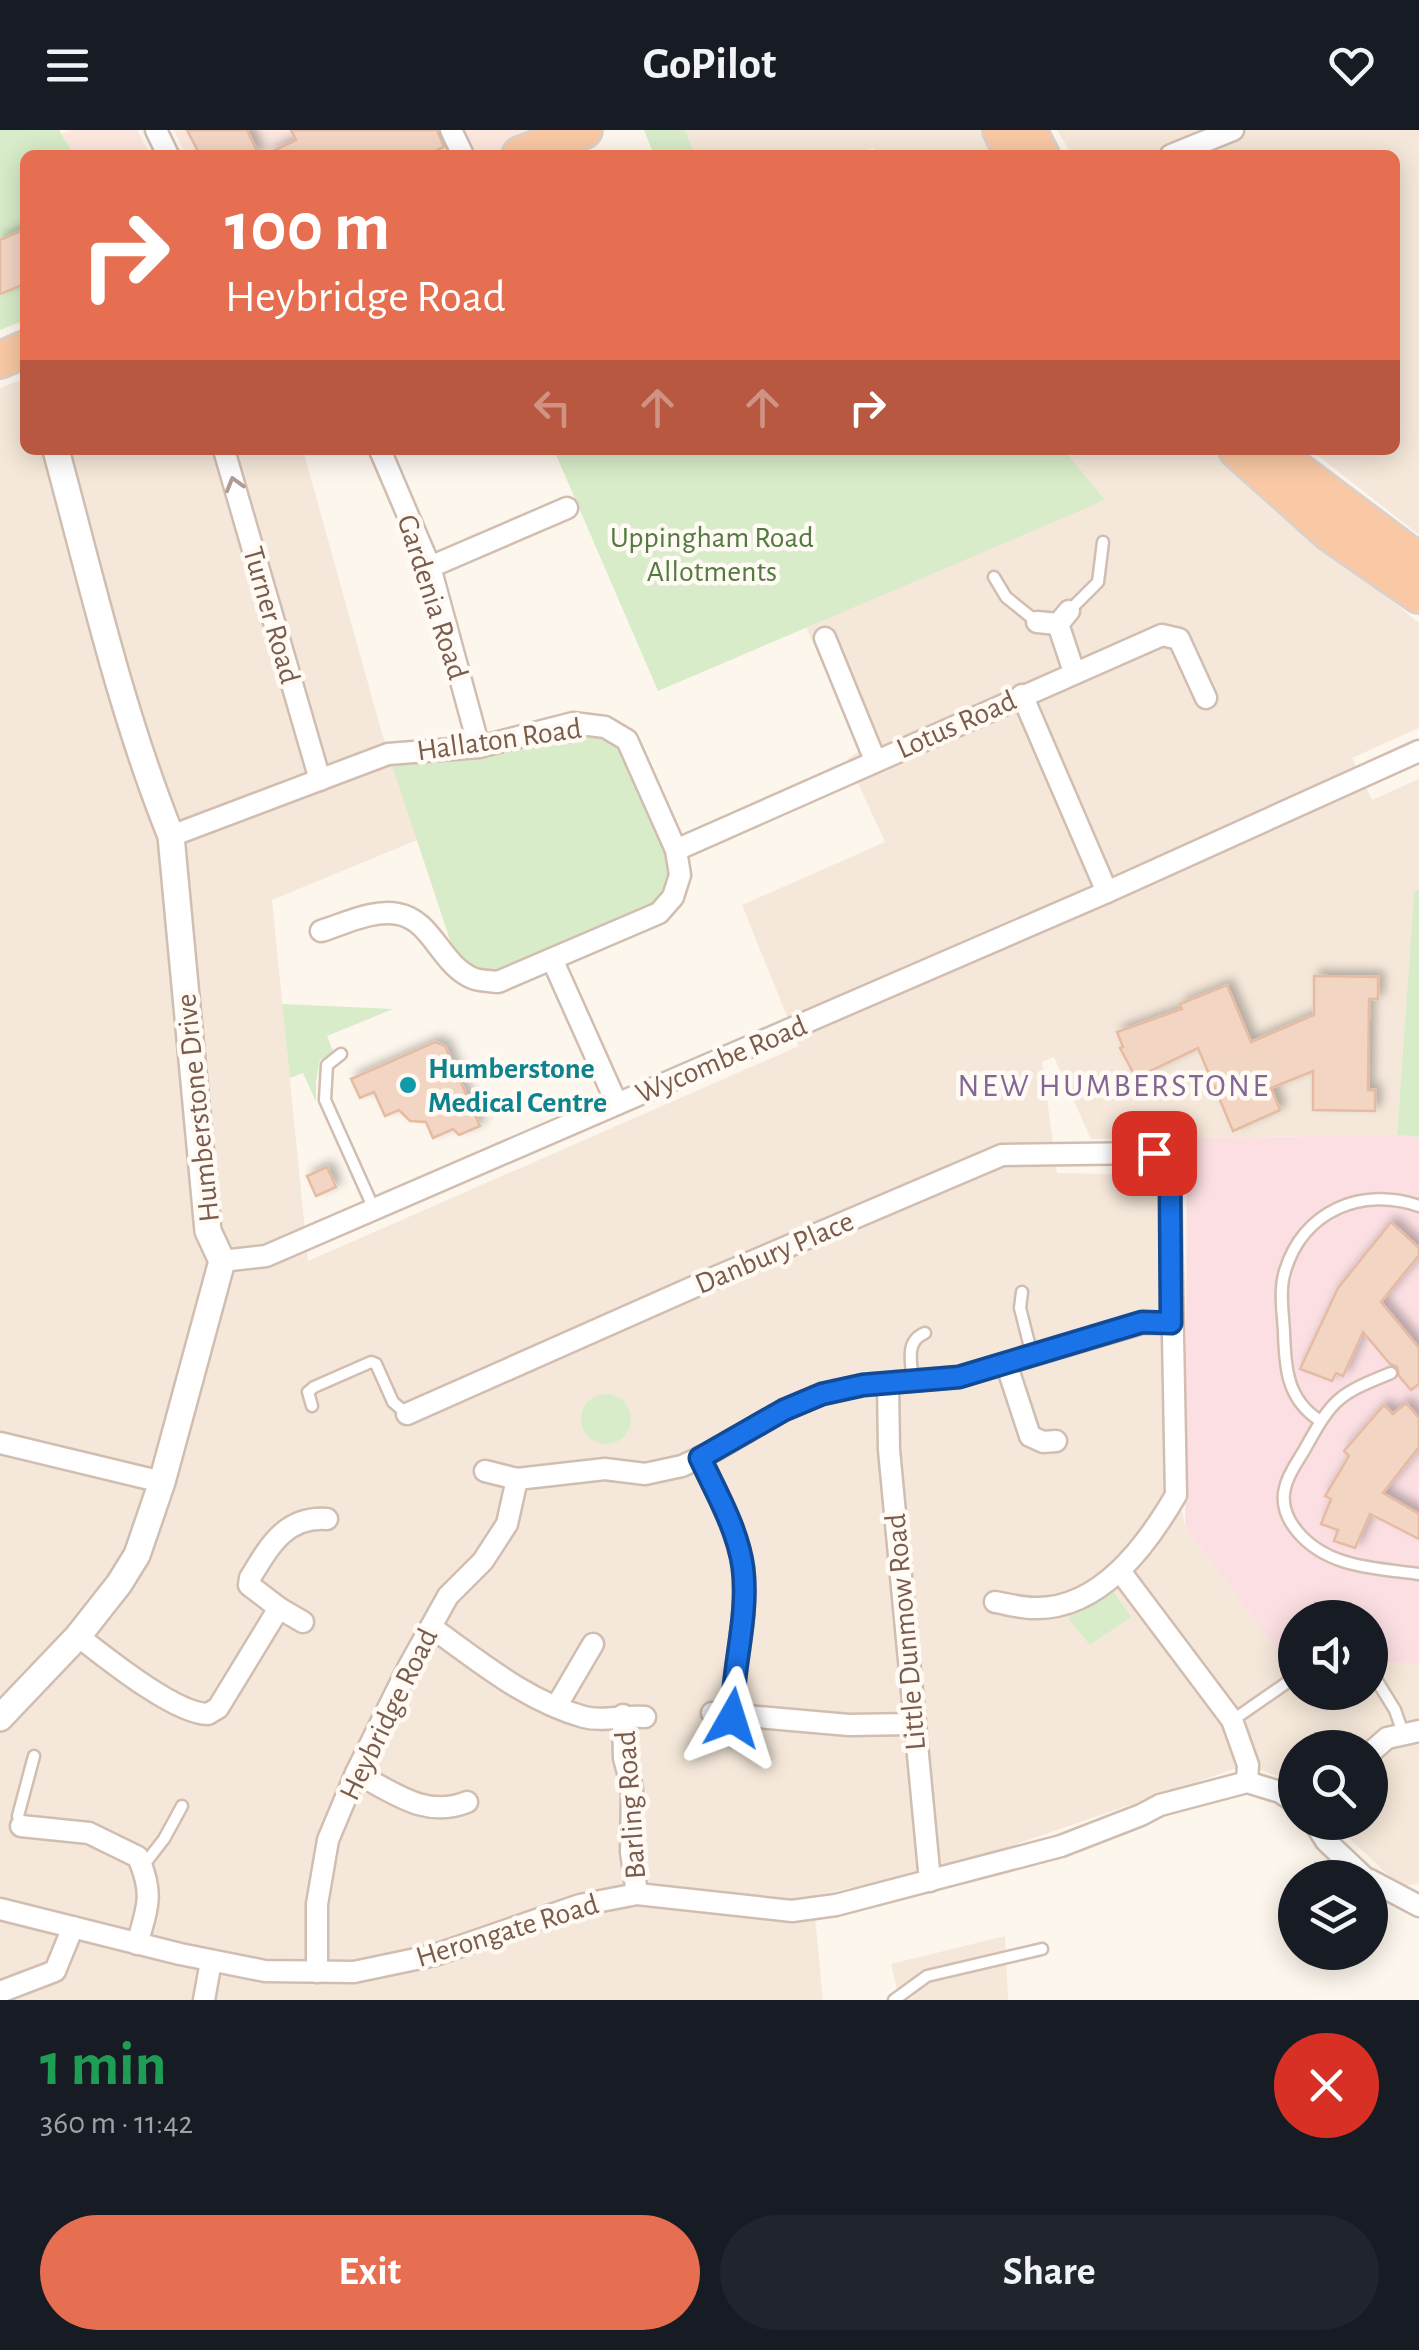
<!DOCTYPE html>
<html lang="en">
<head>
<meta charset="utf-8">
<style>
	:root { --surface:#171b24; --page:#20242c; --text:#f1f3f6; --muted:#9ea1a6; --accent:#e76f51 }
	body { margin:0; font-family:"Alegreya Sans",sans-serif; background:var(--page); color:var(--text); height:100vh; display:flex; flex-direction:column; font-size:38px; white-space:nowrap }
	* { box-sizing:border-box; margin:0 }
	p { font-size:32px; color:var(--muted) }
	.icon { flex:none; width:55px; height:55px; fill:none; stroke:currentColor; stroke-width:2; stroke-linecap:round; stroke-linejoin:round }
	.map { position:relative; height:1870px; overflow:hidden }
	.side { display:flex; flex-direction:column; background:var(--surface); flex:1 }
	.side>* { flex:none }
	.banner { position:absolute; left:20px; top:20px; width:1380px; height:305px; border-radius:15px; box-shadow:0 5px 25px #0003; background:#e76f51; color:#fff; overflow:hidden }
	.controls { position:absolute; left:1278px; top:1470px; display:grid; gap:20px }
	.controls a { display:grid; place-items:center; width:110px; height:110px; border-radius:50%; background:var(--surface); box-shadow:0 5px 25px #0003; font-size:50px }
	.pin { position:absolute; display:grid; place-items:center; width:85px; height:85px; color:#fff; margin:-42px; border-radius:20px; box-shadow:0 5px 15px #0006 }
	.me { position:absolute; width:110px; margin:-55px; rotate:6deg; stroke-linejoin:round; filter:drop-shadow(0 0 8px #0008) }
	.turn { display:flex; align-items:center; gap:35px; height:210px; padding:0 40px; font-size:45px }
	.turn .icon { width:130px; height:130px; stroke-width:2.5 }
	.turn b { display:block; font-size:70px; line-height:85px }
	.lanes { display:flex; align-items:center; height:95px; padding:0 40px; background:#0003; justify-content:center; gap:50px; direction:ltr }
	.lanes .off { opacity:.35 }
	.round { display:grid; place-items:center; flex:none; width:105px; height:105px; border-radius:52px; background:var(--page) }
	.summary { display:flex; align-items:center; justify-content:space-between; height:170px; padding:0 40px }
	h1 { font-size:60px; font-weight:700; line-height:75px; color:#1e9e55 }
	.primary-button { display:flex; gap:20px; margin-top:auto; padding:20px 40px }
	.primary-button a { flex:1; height:115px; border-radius:60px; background:var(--accent); color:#fff; font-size:40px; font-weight:700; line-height:115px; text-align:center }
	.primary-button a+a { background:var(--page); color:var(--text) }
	header { display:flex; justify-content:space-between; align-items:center; height:130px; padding:0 40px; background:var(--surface); font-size:45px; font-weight:700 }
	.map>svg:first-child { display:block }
</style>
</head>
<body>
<header><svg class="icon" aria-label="menu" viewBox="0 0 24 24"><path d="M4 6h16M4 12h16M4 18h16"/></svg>GoPilot<svg class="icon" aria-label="heart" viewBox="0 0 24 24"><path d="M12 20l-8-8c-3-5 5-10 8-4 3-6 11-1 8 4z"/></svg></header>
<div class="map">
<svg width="1419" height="1870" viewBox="0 0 1419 1870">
	<defs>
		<filter id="shadow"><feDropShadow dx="5.5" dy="-5.5" stdDeviation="5" flood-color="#0004"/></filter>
	</defs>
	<rect width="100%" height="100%" fill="#fdf6ec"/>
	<!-- residential -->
	<g fill="#f5e8da">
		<polygon points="685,0 983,0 996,25 877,25 873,18 856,25 695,25"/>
		<polygon points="1057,0 1419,0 1419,405 1311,320 1395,320 1395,25 1072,25"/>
		<polygon points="25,248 25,320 303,320 381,600 417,710 272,770 308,1131 799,916 742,775 885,712 847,629 861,620 806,497 1104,370 1064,320 1215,320 1283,382 1419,493 1419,598 1352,628 1372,670 1419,649 1419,760 1414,763 1397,1005 1091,1009 1054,927 1042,932 1057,1043 1161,1045 1168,1309 1185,1396 1286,1532 1295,1532 1295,1562 1370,1562 1370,1533 1419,1534 1419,1753 1401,1757 1333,1693 1370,1692 1370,1618 1295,1618 1295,1656 1287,1649 1246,1635 953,1736 813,1766 823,1870 0,1870 0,258"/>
		<polygon points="1005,1806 1008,1870 887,1870 897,1859 891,1834"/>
	</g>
	<!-- commercial -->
	<g fill="#fde8e0">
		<polygon points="71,0 137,0 150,25 74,25 62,4"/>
		<polygon points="174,0 541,0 551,25 186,25"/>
	</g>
	<!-- medical -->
	<polygon fill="#fbdfe3" points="1397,1005 1419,1007 1419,1534 1370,1533 1370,1488 1295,1488 1295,1532 1286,1532 1185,1396 1187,1008"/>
	<!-- green -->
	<g fill="#d8ecc9">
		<polygon points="0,0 59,0 74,25 25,25 25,190 0,200"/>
		<polygon points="644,0 685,0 695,25 654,25"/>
		<polygon points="554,320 1064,320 1105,370 658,561"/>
		<polygon points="574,599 605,602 623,614 671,721 675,744 656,778 498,846 476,843 456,828 390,629"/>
		<polygon points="1419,760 1419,1007 1397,1005 1414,762"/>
		<polygon points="282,874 393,879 327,906 333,921 320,930 316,951 316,972 303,943 290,948"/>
		<circle cx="606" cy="1289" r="25"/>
		<polygon points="1113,1461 1131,1487 1090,1515 1068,1488"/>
	</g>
	<!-- building -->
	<g fill="#f3d5c3" stroke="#e6bba3" stroke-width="2.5" filter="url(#shadow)">
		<polygon points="187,0 247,0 259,25 200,25"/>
		<polygon points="291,0 437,0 444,17 427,25 265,25 296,10"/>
		<polygon points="25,99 25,154 0,164 0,110"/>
		<polygon points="1314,846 1378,847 1378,869 1369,869 1368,960 1375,960 1375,981 1313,980 1313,941 1271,958 1280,980 1233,1001 1198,918 1136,948 1120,918 1123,917 1117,902 1182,879 1180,874 1227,855 1251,912 1314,885"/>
		<polygon points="435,912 445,916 480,996 459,1005 453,999 433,1008 426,992 410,991 399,980 385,986 374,962 360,968 351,949"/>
		<polygon points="327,1037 336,1057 316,1066 307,1046"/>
		<polygon points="1391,1092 1419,1118 1419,1125 1381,1172 1419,1218 1419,1254 1411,1260 1399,1246 1397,1237 1390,1234 1363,1202 1343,1246 1336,1243 1332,1251 1300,1239 1338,1158"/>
		<polygon points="1406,1273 1419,1288 1419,1317 1383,1363 1419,1384 1419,1409 1370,1384 1355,1418 1334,1411 1338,1400 1321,1394 1331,1369 1325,1366 1349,1326 1344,1321 1384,1275 1393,1284"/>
	</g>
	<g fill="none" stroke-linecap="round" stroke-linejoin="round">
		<defs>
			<g id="service">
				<polyline points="994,447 1006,467 1037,492"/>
				<polyline points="1069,481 1098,452 1103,412"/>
				<polyline points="341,924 327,935 325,970 374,1079"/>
				<polyline points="1022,1162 1020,1178 1032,1225"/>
				<path d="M1391 1243C1339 1264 1333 1268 1306 1317 1299 1330 1288 1343 1285 1358 1281 1374 1287 1389 1297 1401 1327 1438 1376 1438 1419 1444"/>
				<path d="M913 1250C911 1232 905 1211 925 1203"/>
				<polyline points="312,1276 308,1262 314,1257 371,1232 376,1234 393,1272 407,1284"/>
				<path d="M1319 1290C1287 1269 1285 1238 1284 1202 1283 1183 1279 1160 1285 1141 1303 1081 1362 1056 1419 1076"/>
				<polyline points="1377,1551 1395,1580 1403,1603"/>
				<polyline points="1233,1590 1295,1547"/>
				<polyline points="21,1695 18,1686 34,1626"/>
				<polyline points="143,1736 164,1709 182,1676"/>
				<polyline points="894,1870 927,1846 1042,1819"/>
			</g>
			<g id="minor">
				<polyline points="156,0 168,25"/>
				<polyline points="451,0 463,25"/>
				<polyline points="1171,25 1233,0"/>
				<polyline points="224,320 320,650"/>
				<polyline points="380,320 430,437 479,617"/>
				<polyline points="430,437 567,378"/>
				<polyline points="1037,492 1058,494 1069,481"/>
				<polyline points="1058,494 1074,542"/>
				<polyline points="825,508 875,630"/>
				<polyline points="1022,565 1107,762"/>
				<path d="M171 706 388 624 479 617 573 593 605 597 627 610 676 720 680 745 673 767 659 783 498 852C491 851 482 851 475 849 441 837 433 790 398 784 373 779 344 794 321 801"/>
				<polyline points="676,720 1162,505 1179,509 1206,568"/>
				<polyline points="552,829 617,974"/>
				<polyline points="222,1131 266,1126 1107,762 1419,621"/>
				<polyline points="1006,1233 1030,1306 1043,1312 1056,1311"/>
				<polyline points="888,1253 889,1320 930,1751"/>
				<path d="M407 1284 716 1147 1002 1025 1154 1023 1163 1028 1170 1046 1176 1365C1147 1415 1100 1480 1034 1478 1021 1478 1007 1474 995 1472"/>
				<polyline points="0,1313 162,1352"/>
				<path d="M700 1327C716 1362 738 1400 743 1438 749 1488 732 1538 733 1588"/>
				<polyline points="485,1341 517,1349 605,1339 645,1344 682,1336 714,1321 784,1280 822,1264 863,1255 959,1247 1142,1193 1171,1193"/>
				<polyline points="1120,1441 1232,1590 1248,1635 1247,1652"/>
				<polyline points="279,1478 303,1492"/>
				<path d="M431 1497C479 1531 526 1571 584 1587 603 1592 625 1585 645 1587"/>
				<path d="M78 1506C105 1527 175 1584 208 1584L218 1578 279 1478 249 1455 250 1448C269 1417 285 1386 327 1389"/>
				<polyline points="556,1577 593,1514"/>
				<polyline points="712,1583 849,1595 913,1594"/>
				<polyline points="623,1585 624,1628 632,1658 631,1722 637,1764"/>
				<polyline points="1370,1623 1387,1608 1419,1601"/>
				<path d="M356 1643C393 1662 425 1689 467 1672"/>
				<polyline points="1314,1692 1326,1711 1365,1748"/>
				<path d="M21 1696 89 1703 138 1727C154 1764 148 1776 137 1814"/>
				<polyline points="1370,1750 1419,1776"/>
				<polyline points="0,1779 180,1824 265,1841 354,1842 435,1825 580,1775 637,1764 792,1781 836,1775 1061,1716 1141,1685 1160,1675 1247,1652 1280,1662 1295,1672"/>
				<polyline points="317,1842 317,1774 328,1710 356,1643 409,1536 448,1466 483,1431 507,1394 517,1349"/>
				<polyline points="0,1862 55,1841 73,1797"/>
				<polyline points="204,1870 211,1831"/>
			</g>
			<path id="tertiary" d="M0 1588 78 1506 119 1454 137 1425 162 1352 222 1131 208 1101 171 706C121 582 91 449 56 320"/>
			<g id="trunk">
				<polyline points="1001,0 1013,25"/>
				<polyline points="1028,0 1041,25"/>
				<polyline points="520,25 584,0"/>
				<polyline points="0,230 25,219"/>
				<polyline points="1237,320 1330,403 1419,465"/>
				<polyline points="1270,320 1419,432"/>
			</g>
		</defs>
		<!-- service casing -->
		<use href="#service" stroke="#d1beb0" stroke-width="15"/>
		<!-- minor casing -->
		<use href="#minor" stroke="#d1beb0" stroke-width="25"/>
		<!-- tertiary casing -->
		<use href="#tertiary" stroke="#d1beb0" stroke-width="30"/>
		<!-- trunk casing -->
		<use href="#trunk" stroke="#dad1cd" stroke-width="40"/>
		<!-- service -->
		<use href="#service" stroke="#fff" stroke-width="10"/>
		<!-- minor -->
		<use href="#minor" stroke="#fff" stroke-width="20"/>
		<!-- tertiary -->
		<use href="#tertiary" stroke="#fff" stroke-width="25"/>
		<!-- trunk -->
		<use href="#trunk" stroke="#f9c8a4" stroke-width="35"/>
	</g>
	<!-- one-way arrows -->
	<defs><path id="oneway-chevron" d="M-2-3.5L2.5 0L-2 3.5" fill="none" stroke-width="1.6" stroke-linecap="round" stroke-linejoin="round" transform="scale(2.5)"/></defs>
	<use stroke="#af9d94" href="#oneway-chevron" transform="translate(234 354) rotate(-106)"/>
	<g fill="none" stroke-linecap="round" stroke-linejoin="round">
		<defs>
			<path id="route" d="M732 1588C732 1538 749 1488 743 1438 738 1400 716 1362 700 1328L784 1280 822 1264 863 1255 959 1247 1142 1192 1171 1193 1170 1046 1163 1028 1154 1023"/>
		</defs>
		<!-- route casing -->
		<use href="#route" stroke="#114b97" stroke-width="25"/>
		<!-- route -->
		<use href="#route" stroke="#1a73e8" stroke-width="18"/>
	</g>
	<!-- markers -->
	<circle fill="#0f9aa8" stroke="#fffaf3" stroke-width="4" cx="408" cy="955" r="10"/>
	<g text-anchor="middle" stroke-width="9" stroke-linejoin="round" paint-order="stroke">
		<!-- park labels -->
		<g font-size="30" fill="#537a41" stroke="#fffaf3">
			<text x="712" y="417">Uppingham Road<tspan x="712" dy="34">Allotments</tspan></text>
		</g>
		<!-- street labels -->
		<g font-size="30" fill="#7a5c4d" stroke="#fffaf3">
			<text transform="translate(433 467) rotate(72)" y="10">Gardenia Road</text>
			<text transform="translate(272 485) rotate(74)" y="10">Turner Road</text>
			<text transform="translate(956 594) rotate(-24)" y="10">Lotus Road</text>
			<text transform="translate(499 609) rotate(-8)" y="10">Hallaton Road</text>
			<text transform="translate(721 929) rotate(-23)" y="10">Wycombe Road</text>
			<text transform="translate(197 978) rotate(-96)" y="10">Humberstone Drive</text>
			<text transform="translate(774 1122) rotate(-23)" y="10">Danbury Place</text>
			<text transform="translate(905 1502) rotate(-95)" y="10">Little Dunmow Road</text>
			<text transform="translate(388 1584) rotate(-64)" y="10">Heybridge Road</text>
			<text transform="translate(630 1675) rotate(-94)" y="10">Barling Road</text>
			<text transform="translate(507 1800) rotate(-17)" y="10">Herongate Road</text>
		</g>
		<!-- culture labels -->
		<g font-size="30" font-weight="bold" fill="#0d838f" stroke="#fffaf3" text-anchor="start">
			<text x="428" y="948">Humberstone<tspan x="428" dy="34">Medical Centre</tspan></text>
		</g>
		<!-- neighbourhood labels -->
		<g font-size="32" letter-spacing="2.5" fill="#846695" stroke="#fffaf3">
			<text x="1114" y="966">NEW HUMBERSTONE</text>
		</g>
	</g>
</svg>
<div class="controls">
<a><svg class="icon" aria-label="sound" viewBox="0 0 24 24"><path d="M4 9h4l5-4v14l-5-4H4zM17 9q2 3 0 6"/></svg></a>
<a><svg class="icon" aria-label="search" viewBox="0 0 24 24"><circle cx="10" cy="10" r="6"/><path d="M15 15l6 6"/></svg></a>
<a><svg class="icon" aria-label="layers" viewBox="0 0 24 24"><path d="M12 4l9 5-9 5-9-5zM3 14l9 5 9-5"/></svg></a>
</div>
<div class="pin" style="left:1154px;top:1023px;background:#d93025"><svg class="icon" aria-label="arrive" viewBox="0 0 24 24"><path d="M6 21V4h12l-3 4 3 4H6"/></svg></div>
<svg class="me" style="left:732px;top:1588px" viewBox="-20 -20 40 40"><path d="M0-17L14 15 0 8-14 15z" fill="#1a73e8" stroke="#fff" stroke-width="4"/></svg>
<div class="banner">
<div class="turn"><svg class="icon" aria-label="right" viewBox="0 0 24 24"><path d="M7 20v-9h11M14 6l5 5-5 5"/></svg><div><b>100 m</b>Heybridge Road</div></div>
<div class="lanes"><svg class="icon off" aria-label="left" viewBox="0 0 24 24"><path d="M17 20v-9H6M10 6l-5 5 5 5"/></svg><svg class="icon off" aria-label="ahead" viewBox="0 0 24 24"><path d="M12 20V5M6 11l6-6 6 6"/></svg><svg class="icon off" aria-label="ahead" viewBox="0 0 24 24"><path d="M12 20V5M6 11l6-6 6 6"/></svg><svg class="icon" aria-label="right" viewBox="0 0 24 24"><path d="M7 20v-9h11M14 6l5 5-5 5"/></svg></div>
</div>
</div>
<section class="side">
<div class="summary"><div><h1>1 min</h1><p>360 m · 11:42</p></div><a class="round" style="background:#d93025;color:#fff"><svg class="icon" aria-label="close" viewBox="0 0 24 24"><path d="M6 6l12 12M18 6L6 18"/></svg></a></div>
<div class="primary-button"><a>Exit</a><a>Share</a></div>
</section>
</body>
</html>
